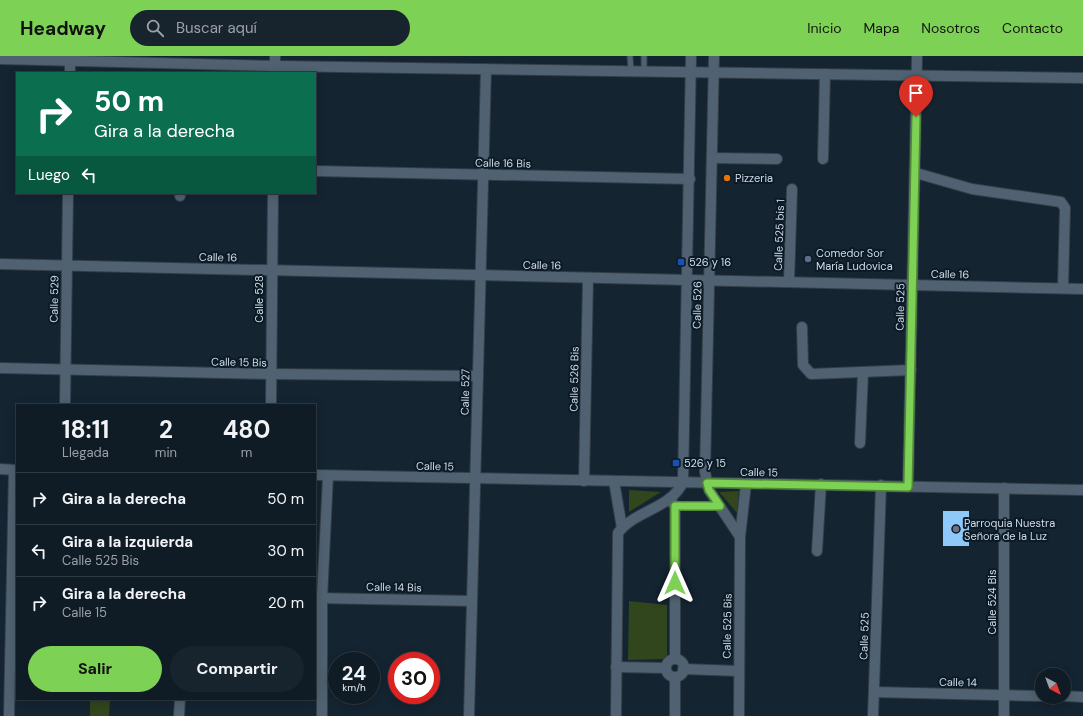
<!DOCTYPE html>
<html lang="es">
<head>
<meta charset="utf-8">
<style>
	:root { --surface:#0f1b25; --page:#18242d; --text:#f1f3f6; --muted:#9ba1a7; --line:#2f3942; --accent:#7dd154 }
	body { margin:0; font-family:"DM Sans",sans-serif; background:var(--page); color:var(--text); height:100vh; display:flex; flex-direction:column; font-size:15px; white-space:nowrap }
	* { box-sizing:border-box; margin:0 }
	p { font-size:13px; color:var(--muted) }
	.icon { flex:none; width:22px; height:22px; fill:none; stroke:currentColor; stroke-width:2; stroke-linecap:round; stroke-linejoin:round }
	.map { position:relative; flex:1; overflow:hidden }
	.side { position:absolute; left:16px; top:348px; width:300px; height:296px; display:flex; flex-direction:column; background:var(--surface); border-radius:0px; box-shadow:0 2px 10px #0003,0 0 0 1px var(--line) }
	.side>* { flex:none }
	.guide { position:absolute; left:16px; top:16px; width:300px; height:122px; border-radius:0px; box-shadow:0 2px 10px #0003,0 0 0 1px var(--line); background:#0b6e4f; color:#fff; overflow:hidden }
	.needle { width:26px; rotate:139deg }
	.buttons { position:absolute; left:1035px; top:612px; display:grid; gap:8px }
	.buttons a { display:grid; place-items:center; width:36px; height:36px; border-radius:50%; background:var(--surface); box-shadow:0 2px 10px #0003,0 0 0 1px var(--line); font-size:20px }
	.speed { position:absolute; left:328px; top:596px; display:flex; gap:8px; font-size:20px; font-weight:700; text-align:center }
	.speed>* { display:grid; place-content:center; width:52px; height:52px; border-radius:50%; background:var(--surface); box-shadow:0 2px 10px #0003,0 0 0 1px var(--line); line-height:1 }
	.speed small { font-size:10px; font-weight:400 }
	.speed .limit { border:6px solid #d22; background:#fff; color:#111 }
	.pin { position:absolute; display:grid; place-items:center; width:34px; height:34px; color:#fff; margin:-41px -17px; border-radius:50% 50% 50% 0; rotate:-45deg; box-shadow:0 0 4px #0007 }
	.pin .icon { rotate:45deg }
	.me { position:absolute; width:44px; margin:-22px; rotate:0deg; stroke-linejoin:round; filter:drop-shadow(0 0 3px #0008) }
	.turn { display:flex; align-items:center; gap:14px; height:84px; padding:0 12px; font-size:18px }
	.turn .icon { width:52px; height:52px; stroke-width:2.5 }
	.turn b { display:block; font-size:28px; line-height:34px }
	.then { display:flex; align-items:center; height:38px; padding:0 12px; background:#0003; gap:8px; font-size:15px }
	.eta { display:flex; justify-content:space-evenly; align-items:center; height:68px; text-align:center }
	.eta b { font-size:24px; font-weight:700; line-height:28px }
	.button { display:flex; gap:8px; margin-top:auto; padding:8px 12px }
	.button a { flex:1; height:46px; border-radius:24px; background:var(--accent); color:#111; font-size:16px; font-weight:700; line-height:46px; text-align:center }
	.button a+a { background:var(--page); color:var(--text) }
	ul { padding:0; list-style:none }
	li { display:flex; align-items:center; gap:12px; height:52px; padding:0 12px; border-top:1px solid var(--line) }
	li div { flex:1 }
	li b { display:block; font-size:15px }
	li em { font-style:normal }
	header { display:flex; align-items:center; gap:24px; box-sizing:border-box; height:56px; padding:0 20px; background:var(--accent); color:#111 }
	header strong { font-size:19px }
	nav { display:flex; gap:22px; margin-inline-start:auto; font-size:14px }
	.search { width:280px; height:36px; background:var(--page); display:flex; align-items:center; gap:10px; box-sizing:border-box; padding:0 14px; border-radius:22px; color:var(--muted); font-size:15px }
	.map>svg:first-child { display:block }
</style>
</head>
<body>
<header>
<strong>Headway</strong>
<div class="search"><svg class="icon" aria-label="search" viewBox="0 0 24 24"><circle cx="10" cy="10" r="6"/><path d="M15 15l6 6"/></svg>Buscar aquí</div>
<nav><a>Inicio</a><a>Mapa</a><a>Nosotros</a><a>Contacto</a></nav>
</header>
<div class="map">
<svg width="1083" height="660" viewBox="0 0 1083 660">
	<rect width="100%" height="100%" fill="#142431"/>
	<!-- green -->
	<g fill="#31461c">
		<polygon points="629,434 661,436 629,456"/>
		<polygon points="739,435 737,457 719,436"/>
		<polygon points="629,545 667,549 667,603 628,604"/>
		<polygon points="90,643 110,643 109,660 90,660"/>
	</g>
	<!-- building -->
	<rect fill="#8fc9f9" x="943" y="455" width="26" height="35"/>
	<g fill="none" stroke-linecap="round" stroke-linejoin="round">
		<defs>
			<g id="service">
				<polyline points="630,0 631,15"/>
				<polyline points="644,15 644,0"/>
				<polyline points="675,450 719,450"/>
			</g>
			<g id="minor">
				<polyline points="0,3 275,10 1083,22"/>
				<polyline points="70,17 70,0"/>
				<polyline points="275,17 275,0"/>
				<polyline points="712,102 777,103"/>
				<polyline points="823,103 825,18"/>
				<polyline points="315,115 690,123"/>
				<polyline points="916,117 972,133 1061,146 1065,152 1063,232"/>
				<polyline points="180,140 180,137"/>
				<polyline points="0,208 1083,233"/>
				<polyline points="789,226 792,133"/>
				<polyline points="802,271 803,309 811,318 911,314"/>
				<polyline points="0,312 271,318 478,320"/>
				<polyline points="65,349 68,137"/>
				<polyline points="271,349 273,137"/>
				<polyline points="860,387 863,316"/>
				<polyline points="0,413 17,414"/>
				<polyline points="315,419 1083,434"/>
				<polyline points="584,425 588,222"/>
				<polyline points="614,425 622,472"/>
				<polyline points="908,431 917,0"/>
				<polyline points="669,443 675,450 675,603"/>
				<polyline points="740,481 746,428"/>
				<polyline points="817,495 821,428"/>
				<polyline points="315,542 472,545"/>
				<circle cx="675" cy="612" r="9"/>
				<polyline points="616,611 666,612"/>
				<polyline points="683,613 739,615"/>
				<polyline points="874,636 1042,640"/>
				<polyline points="1064,640 1083,641"/>
				<polyline points="9,660 14,414"/>
				<polyline points="179,660 180,643"/>
				<polyline points="322,660 322,542 328,420"/>
				<polyline points="469,660 486,13"/>
				<polyline points="675,660 675,621"/>
				<polyline points="873,660 881,429"/>
				<polyline points="1004,660 1004,432"/>
			</g>
			<g id="secondary">
				<polyline points="714,0 705,416 709,434 740,481 739,660"/>
				<path d="M616 660 618 477C635 454 671 453 683 426L691 0"/>
			</g>
		</defs>
		<!-- service casing -->
		<use href="#service" stroke="#333e49" stroke-width="7"/>
		<!-- minor casing -->
		<use href="#minor" stroke="#333e49" stroke-width="12"/>
		<!-- secondary casing -->
		<use href="#secondary" stroke="#333e49" stroke-width="12"/>
		<!-- service -->
		<use href="#service" stroke="#506271" stroke-width="5"/>
		<!-- minor -->
		<use href="#minor" stroke="#506271" stroke-width="10"/>
		<!-- secondary -->
		<use href="#secondary" stroke="#506271" stroke-width="10"/>
	</g>
	<g fill="none" stroke-linecap="round" stroke-linejoin="round">
		<defs>
			<polyline id="route" points="675,527 675,450 720,450 709,434 707,427 908,431 916,61"/>
		</defs>
		<!-- route casing -->
		<use href="#route" stroke="#518837" stroke-width="10"/>
		<!-- route -->
		<use href="#route" stroke="#7dd154" stroke-width="7"/>
	</g>
	<!-- markers -->
	<circle fill="#e8710a" stroke="#0b1a27" stroke-width="1.5" cx="727" cy="122" r="4"/>
	<circle fill="#5c6f8a" stroke="#0b1a27" stroke-width="1.5" cx="808" cy="203" r="4"/>
	<g fill="#1a4fb4" stroke="#0b1a27" stroke-width="1.5">
		<rect x="677" y="202" width="8" height="8" rx="2"/>
		<rect x="672" y="403" width="8" height="8" rx="2"/>
	</g>
	<circle fill="#6b7280" stroke="#0b1a27" stroke-width="1.5" cx="956" cy="473" r="4"/>
	<g text-anchor="middle" stroke-width="4" stroke-linejoin="round" paint-order="stroke">
		<!-- street labels -->
		<g font-size="11" fill="#d1dbe4" stroke="#0b1a27">
			<text transform="translate(503 107) rotate(1)" y="4">Calle 16 Bis</text>
			<text transform="translate(779 179) rotate(-88)" y="4">Calle 525 bis 1</text>
			<text transform="translate(218 201) rotate(1)" y="4">Calle 16</text>
			<text transform="translate(542 209) rotate(1)" y="4">Calle 16</text>
			<text transform="translate(950 218) rotate(1)" y="4">Calle 16</text>
			<text transform="translate(54 243) rotate(-89)" y="4">Calle 529</text>
			<text transform="translate(259 243) rotate(-90)" y="4">Calle 528</text>
			<text transform="translate(697 249) rotate(-89)" y="4">Calle 526</text>
			<text transform="translate(900 251) rotate(-89)" y="4">Calle 525</text>
			<text transform="translate(239 306) rotate(1)" y="4">Calle 15 Bis</text>
			<text transform="translate(574 323) rotate(-89)" y="4">Calle 526 Bis</text>
			<text transform="translate(465 336) rotate(-89)" y="4">Calle 527</text>
			<text transform="translate(435 410) rotate(1)" y="4">Calle 15</text>
			<text transform="translate(759 416) rotate(1)" y="4">Calle 15</text>
			<text transform="translate(394 531) rotate(1)" y="4">Calle 14 Bis</text>
			<text transform="translate(992 546) rotate(-90)" y="4">Calle 524 Bis</text>
			<text transform="translate(727 570) rotate(-89)" y="4">Calle 525 Bis</text>
			<text transform="translate(864 580) rotate(-88)" y="4">Calle 525</text>
			<text transform="translate(958 626) rotate(1)" y="4">Calle 14</text>
		</g>
		<!-- poi labels -->
		<g font-size="11" fill="#d1dbe4" stroke="#0b1a27" text-anchor="start">
			<text x="735" y="126">Pizzeria</text>
			<text x="816" y="201">Comedor Sor<tspan x="816" dy="13">María Ludovica</tspan></text>
			<text x="689" y="210">526 y 16</text>
			<text x="684" y="411">526 y 15</text>
			<text x="964" y="471">Parroquia Nuestra<tspan x="964" dy="13">Señora de la Luz</tspan></text>
		</g>
	</g>
</svg>
<div class="buttons">
<a><svg class="needle" viewBox="-14 -14 28 28"><path d="M0-13l5 13h-10z" fill="#e53935"/><path d="M0 13l5-13h-10z" fill="#9ba1a7"/></svg></a>
</div>
<div class="speed"><div>24<small>km/h</small></div><div class="limit">30</div></div>
<div class="pin" style="left:916px;top:61px;background:#d93025"><svg class="icon" aria-label="arrive" viewBox="0 0 24 24"><path d="M6 21V4h12l-3 4 3 4H6"/></svg></div>
<svg class="me" style="left:675px;top:527px" viewBox="-20 -20 40 40"><path d="M0-17L14 15 0 8-14 15z" fill="#7dd154" stroke="#fff" stroke-width="4"/></svg>
<div class="guide">
<div class="turn"><svg class="icon" aria-label="right" viewBox="0 0 24 24"><path d="M7 20v-9h11M14 6l5 5-5 5"/></svg><div><b>50 m</b>Gira a la derecha</div></div>
<div class="then">Luego<svg class="icon" aria-label="left" viewBox="0 0 24 24"><path d="M17 20v-9H6M10 6l-5 5 5 5"/></svg></div>
</div>
<section class="side">
<div class="eta">
<div><b>18:11</b><p>Llegada</p></div>
<div><b>2</b><p>min</p></div>
<div><b>480</b><p>m</p></div>
</div>
<ul>
<li><svg class="icon" aria-label="right" viewBox="0 0 24 24"><path d="M7 20v-9h11M14 6l5 5-5 5"/></svg><div><b>Gira a la derecha</b></div><em>50 m</em></li>
<li><svg class="icon" aria-label="left" viewBox="0 0 24 24"><path d="M17 20v-9H6M10 6l-5 5 5 5"/></svg><div><b>Gira a la izquierda</b><p>Calle 525 Bis</p></div><em>30 m</em></li>
<li><svg class="icon" aria-label="right" viewBox="0 0 24 24"><path d="M7 20v-9h11M14 6l5 5-5 5"/></svg><div><b>Gira a la derecha</b><p>Calle 15</p></div><em>20 m</em></li>
</ul>
<div class="button"><a>Salir</a><a>Compartir</a></div>
</section>
</div>
</body>
</html>
